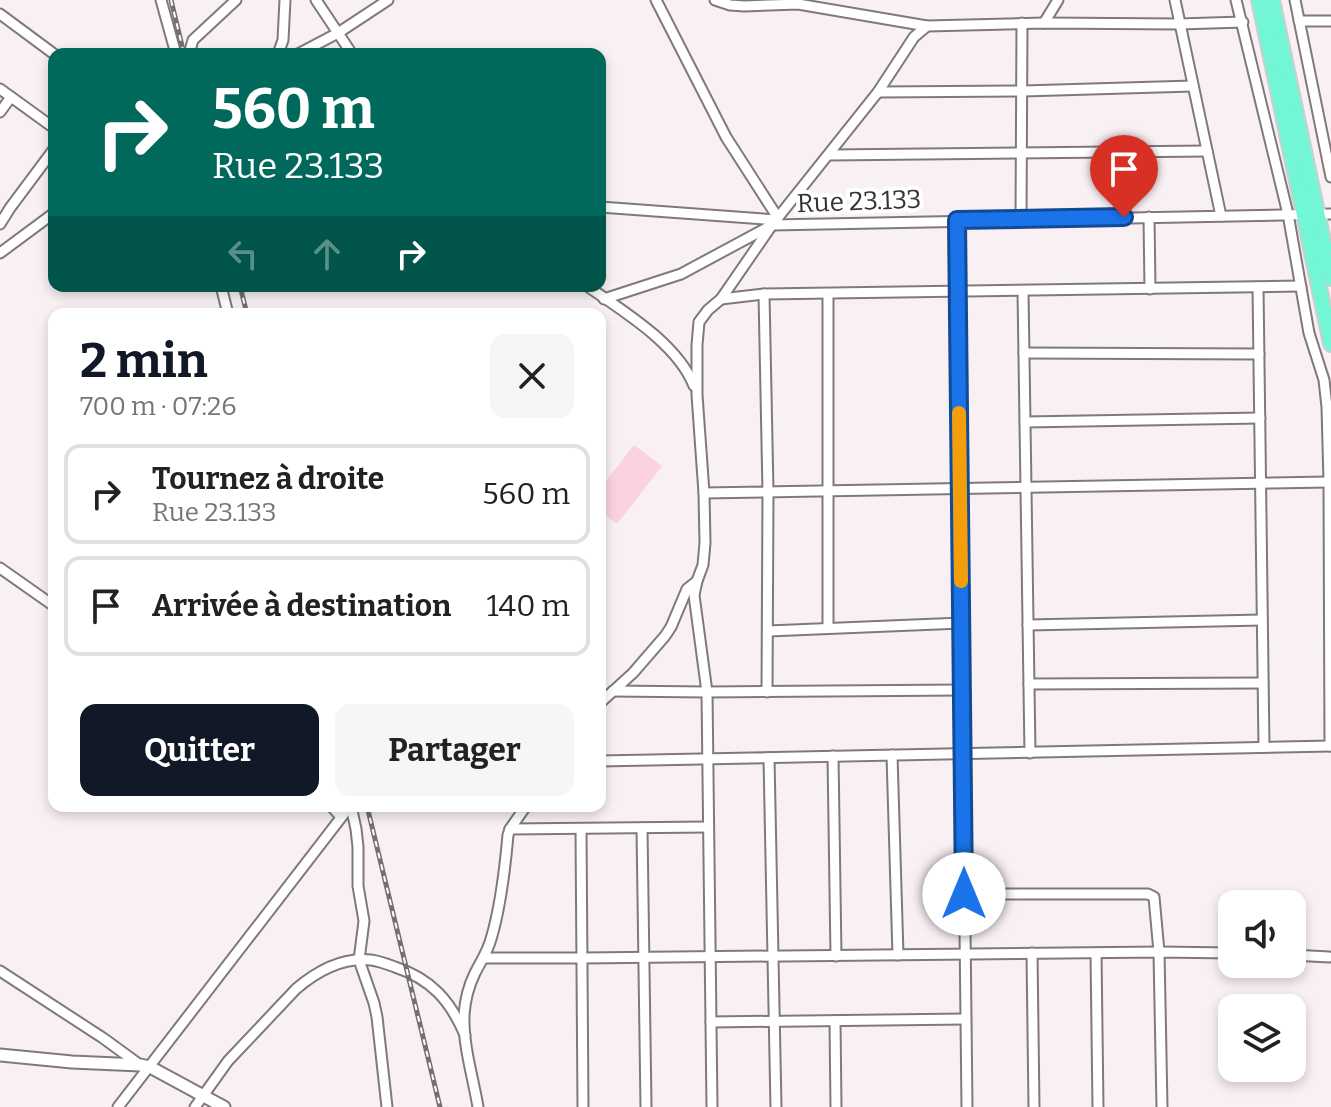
<!DOCTYPE html>
<html lang="fr">
<head>
<meta charset="utf-8">
<style>
	:root { --surface:#fff; --page:#f6f6f6; --text:#222; --muted:#767676; --line:#e0e0e0; --accent:#111827 }
	body { margin:0; font-family:Bitter,serif; background:var(--page); color:var(--text); height:100vh; display:flex; flex-direction:column; font-size:30px; white-space:nowrap }
	* { box-sizing:border-box; margin:0 }
	p { font-size:26px; color:var(--muted) }
	.icon { flex:none; width:44px; height:44px; fill:none; stroke:currentColor; stroke-width:2; stroke-linecap:round; stroke-linejoin:round }
	.map { position:relative; flex:1; overflow:hidden }
	.panel { position:absolute; left:48px; top:308px; width:558px; height:504px; display:flex; flex-direction:column; background:var(--surface); border-radius:16px; box-shadow:0 4px 12px #0003 }
	.panel>* { flex:none }
	.top-card { position:absolute; left:48px; top:48px; width:558px; height:244px; border-radius:16px; box-shadow:0 4px 12px #0003; background:#00695c; color:#fff; overflow:hidden }
	.tools { position:absolute; left:1218px; top:890px; display:grid; gap:16px }
	.tools a { display:grid; place-items:center; width:88px; height:88px; border-radius:16px; background:var(--surface); box-shadow:0 4px 12px #0003; font-size:40px }
	.pin { position:absolute; display:grid; place-items:center; width:68px; height:68px; color:#fff; margin:-82px -34px; border-radius:50% 50% 50% 0; rotate:-45deg; box-shadow:0 0 8px #0007 }
	.pin .icon { rotate:45deg }
	.me { position:absolute; width:88px; margin:-44px; rotate:0deg; stroke-linejoin:round; filter:drop-shadow(0 0 6px #0008) }
	.turn { display:flex; align-items:center; gap:28px; height:168px; padding:0 32px; font-size:36px }
	.turn .icon { width:104px; height:104px; stroke-width:2.5 }
	.turn b { display:block; font-size:56px; line-height:68px }
	.lanes { display:flex; align-items:center; height:76px; padding:0 32px; background:#0003; justify-content:center; gap:40px; direction:ltr }
	.lanes .off { opacity:.35 }
	.round { display:grid; place-items:center; flex:none; width:84px; height:84px; border-radius:16px; background:var(--page) }
	.overview { display:flex; align-items:center; justify-content:space-between; height:136px; padding:0 32px }
	h1 { font-size:48px; font-weight:700; line-height:60px; color:var(--accent) }
	.cta { display:flex; gap:16px; margin-top:auto; padding:16px 32px }
	.cta a { flex:1; height:92px; border-radius:16px; background:var(--accent); color:#fff; font-size:32px; font-weight:700; line-height:92px; text-align:center }
	.cta a+a { background:var(--page); color:var(--text) }
	ul { padding:0; list-style:none }
	li { display:flex; align-items:center; gap:24px; height:100px; margin:0 16px 12px; padding:0 16px; border:4px solid var(--line); border-radius:16px }
	li div { flex:1 }
	li b { display:block; font-size:30px }
	li em { font-style:normal }
	.map>svg:first-child { display:block }
</style>
</head>
<body>
<div class="map">
<svg width="1331" height="1107" viewBox="0 0 1331 1107">
	<rect width="100%" height="100%" fill="#f9f0f3"/>
	<!-- green -->
	<polygon fill="#fbd2e1" points="634,445 662,466 617,524 600,511 600,489"/>
	<g fill="none" stroke-linecap="round" stroke-linejoin="round">
		<defs>
			<g id="minor">
				<polyline points="161,0 176,54"/>
				<polyline points="316,0 352,54"/>
				<polyline points="656,0 726,137 778,218"/>
				<polyline points="715,0 730,5 744,6 798,4 927,26 1044,23 1179,24 1243,22"/>
				<polyline points="1175,0 1221,216"/>
				<polyline points="1236,0 1288,214 1309,333 1324,380 1327,407 1329,482 1330,746"/>
				<polyline points="1295,0 1331,177"/>
				<polyline points="0,14 54,54"/>
				<polyline points="1299,21 1331,21"/>
				<polyline points="1044,23 1058,0"/>
				<polyline points="189,54 193,40 236,0"/>
				<polyline points="278,54 283,40 285,0"/>
				<polyline points="298,54 338,33 388,0"/>
				<polyline points="0,89 54,128"/>
				<polyline points="878,92 1023,91 1193,86"/>
				<polyline points="0,112 11,97"/>
				<polyline points="829,155 1207,151"/>
				<polyline points="600,207 777,220"/>
				<polyline points="1149,217 1150,289"/>
				<polyline points="1021,219 1022,23"/>
				<polyline points="957,220 967,1107"/>
				<polyline points="0,224 10,208 54,149"/>
				<polyline points="0,253 54,213"/>
				<polyline points="221,286 228,314"/>
				<path d="M587 286C623 311 678 344 694 386"/>
				<polyline points="1258,287 1264,747"/>
				<polyline points="1023,291 1030,753"/>
				<polyline points="764,294 768,492 767,692"/>
				<polyline points="604,299 681,274 772,225 1331,214"/>
				<polyline points="721,299 764,294 1301,286"/>
				<polyline points="1024,353 1259,354"/>
				<polyline points="1025,422 1260,418"/>
				<polyline points="704,493 1329,482"/>
				<polyline points="0,568 54,606"/>
				<polyline points="1028,625 1262,620"/>
				<polyline points="828,628 828,294"/>
				<polyline points="768,631 962,623"/>
				<polyline points="1029,684 1262,683"/>
				<polyline points="613,691 707,692 962,690"/>
				<polyline points="600,703 633,673 665,636 671,627 687,589 697,581"/>
				<polyline points="892,755 898,955"/>
				<polyline points="833,756 836,956"/>
				<polyline points="769,758 776,1107"/>
				<polyline points="600,761 1331,746"/>
				<polyline points="331,806 341,817"/>
				<polyline points="351,806 356,829 358,847 358,886 364,921 359,960 374,1003 377,1017 387,1107"/>
				<polyline points="642,828 646,1107"/>
				<polyline points="510,829 708,827"/>
				<polyline points="581,829 583,1107"/>
				<polyline points="964,894 1148,894 1154,897 1159,952 1162,1107"/>
				<polyline points="1032,953 1034,1107"/>
				<polyline points="1096,953 1098,1107"/>
				<polyline points="1292,955 1329,957"/>
				<polyline points="485,958 583,958 1159,952 1232,953"/>
				<polyline points="0,971 103,1038 140,1065"/>
				<polyline points="835,1021 836,1107"/>
				<polyline points="711,1022 965,1019"/>
				<polyline points="118,1107 350,806"/>
				<path d="M195 1107 228 1061 296 989C316 972 343 957 371 960 379 961 387 964 395 967 431 979 450 1000 465 1035"/>
				<path d="M478 1107C473 1077 463 1046 464 1015 465 1001 469 985 475 973 481 961 487 953 491 939 501 906 505 869 508 835L510 829 526 806"/>
				<polyline points="712,1107 707,692 694,595 697,581 703,565 705,543 704,493 697,395 697,345 699,322 708,310 721,299 772,225 878,92 914,37 927,26"/>
			</g>
			<polyline id="tertiary" points="0,1055 72,1062 140,1065 150,1067 224,1107"/>
			<g id="primary">
				<polyline points="1259,0 1331,344"/>
				<polyline points="1272,0 1331,278"/>
			</g>
		</defs>
		<!-- minor casing -->
		<use href="#minor" stroke="#80797b" stroke-width="13"/>
		<!-- tertiary casing -->
		<use href="#tertiary" stroke="#80797b" stroke-width="15"/>
		<!-- primary casing -->
		<use href="#primary" stroke="#cfcece" stroke-width="18"/>
		<!-- minor -->
		<use href="#minor" stroke="#fff" stroke-width="9"/>
		<!-- tertiary -->
		<use href="#tertiary" stroke="#fff" stroke-width="11"/>
		<!-- primary -->
		<use href="#primary" stroke="#73f6d5" stroke-width="14"/>
		<defs>
			<g id="rail">
				<polyline points="171,0 184,54"/>
				<polyline points="240,286 247,314"/>
				<polyline points="367,806 440,1107"/>
			</g>
		</defs>
		<!-- rail casing -->
		<use href="#rail" stroke="#746f71" stroke-width="5"/>
		<!-- rail -->
		<use href="#rail" stroke="#fff" stroke-width="2" stroke-dasharray="6" stroke-linecap="butt"/>
	</g>
	<g fill="none" stroke-linecap="round" stroke-linejoin="round">
		<defs>
			<polyline id="route" points="964,894 957,220 1124,217"/>
		</defs>
		<!-- route casing -->
		<use href="#route" stroke="#114b97" stroke-width="20"/>
		<!-- route -->
		<use href="#route" stroke="#1a73e8" stroke-width="14"/>
		<!-- slow -->
		<polyline stroke="#f59e0b" stroke-width="14" points="959,413 961,581"/>
	</g>
	<g text-anchor="middle" stroke-width="8" stroke-linejoin="round" paint-order="stroke">
		<!-- street labels -->
		<g font-size="26" fill="#353233" stroke="#fff">
			<text transform="translate(859 201) rotate(-2)" y="9">Rue 23.133</text>
		</g>
	</g>
</svg>
<div class="tools">
<a><svg class="icon" aria-label="sound" viewBox="0 0 24 24"><path d="M4 9h4l5-4v14l-5-4H4zM17 9q2 3 0 6"/></svg></a>
<a><svg class="icon" aria-label="layers" viewBox="0 0 24 24"><path d="M12 4l9 5-9 5-9-5zM3 14l9 5 9-5"/></svg></a>
</div>
<div class="pin" style="left:1124px;top:217px;background:#d93025"><svg class="icon" aria-label="arrive" viewBox="0 0 24 24"><path d="M6 21V4h12l-3 4 3 4H6"/></svg></div>
<svg class="me" style="left:964px;top:894px" viewBox="-20 -20 40 40"><circle r="19" fill="#fff"/><path d="M0-13L10 11 0 6-10 11z" fill="#1a73e8"/></svg>
<div class="top-card">
<div class="turn"><svg class="icon" aria-label="right" viewBox="0 0 24 24"><path d="M7 20v-9h11M14 6l5 5-5 5"/></svg><div><b>560 m</b>Rue 23.133</div></div>
<div class="lanes"><svg class="icon off" aria-label="left" viewBox="0 0 24 24"><path d="M17 20v-9H6M10 6l-5 5 5 5"/></svg><svg class="icon off" aria-label="ahead" viewBox="0 0 24 24"><path d="M12 20V5M6 11l6-6 6 6"/></svg><svg class="icon" aria-label="right" viewBox="0 0 24 24"><path d="M7 20v-9h11M14 6l5 5-5 5"/></svg></div>
</div>
<section class="panel">
<div class="overview"><div><h1>2 min</h1><p>700 m · 07:26</p></div><a class="round"><svg class="icon" aria-label="close" viewBox="0 0 24 24"><path d="M6 6l12 12M18 6L6 18"/></svg></a></div>
<ul>
<li><svg class="icon" aria-label="right" viewBox="0 0 24 24"><path d="M7 20v-9h11M14 6l5 5-5 5"/></svg><div><b>Tournez à droite</b><p>Rue 23.133</p></div><em>560 m</em></li>
<li><svg class="icon" aria-label="arrive" viewBox="0 0 24 24"><path d="M6 21V4h12l-3 4 3 4H6"/></svg><div><b>Arrivée à destination</b></div><em>140 m</em></li>
</ul>
<div class="cta"><a>Quitter</a><a>Partager</a></div>
</section>
</div>
</body>
</html>
